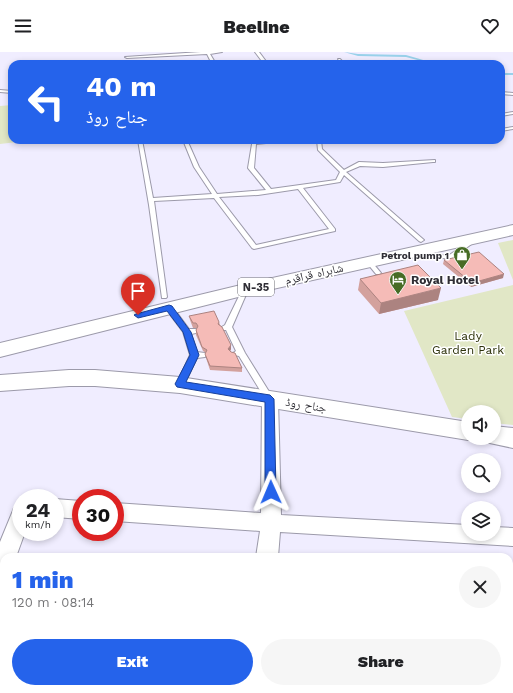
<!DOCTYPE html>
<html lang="en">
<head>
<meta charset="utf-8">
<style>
	:root { --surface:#fff; --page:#f6f6f6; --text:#202124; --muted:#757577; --accent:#2563eb }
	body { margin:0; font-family:"Work Sans","Noto Naskh Arabic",sans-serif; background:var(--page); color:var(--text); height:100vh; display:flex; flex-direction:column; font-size:15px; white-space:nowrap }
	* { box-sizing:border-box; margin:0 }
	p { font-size:13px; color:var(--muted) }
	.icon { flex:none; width:22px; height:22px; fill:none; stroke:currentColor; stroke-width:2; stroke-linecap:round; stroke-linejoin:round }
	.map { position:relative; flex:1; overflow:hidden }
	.details { position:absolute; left:0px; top:501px; width:513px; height:140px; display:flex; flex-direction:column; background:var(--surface); border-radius:12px 12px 0 0; box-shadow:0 2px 6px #0003 }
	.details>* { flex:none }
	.banner { position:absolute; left:8px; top:8px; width:497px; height:84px; border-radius:12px; box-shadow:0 2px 6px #0003; background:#2563eb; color:#fff; overflow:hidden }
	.fabs { position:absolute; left:461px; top:353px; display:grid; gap:8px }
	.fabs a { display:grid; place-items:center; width:40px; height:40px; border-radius:50%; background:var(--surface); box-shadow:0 2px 6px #0003; font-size:20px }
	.speed { position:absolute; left:12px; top:437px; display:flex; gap:8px; font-size:20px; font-weight:700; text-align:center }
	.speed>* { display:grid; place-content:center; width:52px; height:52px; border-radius:50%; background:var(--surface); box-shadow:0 2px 6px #0003; line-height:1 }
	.speed small { font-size:10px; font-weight:400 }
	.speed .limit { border:6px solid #d22; background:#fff; color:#111 }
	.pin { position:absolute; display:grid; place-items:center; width:34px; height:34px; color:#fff; margin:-41px -17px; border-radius:50% 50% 50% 0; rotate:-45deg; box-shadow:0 0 4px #0007 }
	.pin .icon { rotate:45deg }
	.me { position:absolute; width:44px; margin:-22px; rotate:359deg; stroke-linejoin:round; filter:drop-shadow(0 0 3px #0008) }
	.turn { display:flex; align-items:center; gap:14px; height:84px; padding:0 12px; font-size:18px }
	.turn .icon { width:52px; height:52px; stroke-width:2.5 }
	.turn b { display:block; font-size:28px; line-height:34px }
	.round { display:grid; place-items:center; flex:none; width:42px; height:42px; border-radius:21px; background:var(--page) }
	.summary { display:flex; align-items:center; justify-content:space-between; height:68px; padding:0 12px }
	h1 { font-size:24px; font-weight:800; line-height:30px; color:var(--accent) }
	.cta { display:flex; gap:8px; margin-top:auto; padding:8px 12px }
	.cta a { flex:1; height:46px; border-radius:24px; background:var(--accent); color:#fff; font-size:16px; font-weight:800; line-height:46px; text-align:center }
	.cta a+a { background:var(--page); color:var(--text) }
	header { display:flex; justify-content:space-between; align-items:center; height:52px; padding:0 12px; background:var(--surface); font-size:18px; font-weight:800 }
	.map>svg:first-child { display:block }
</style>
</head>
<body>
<header><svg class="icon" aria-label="menu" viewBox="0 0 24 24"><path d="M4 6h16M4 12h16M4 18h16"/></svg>Beeline<svg class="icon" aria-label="heart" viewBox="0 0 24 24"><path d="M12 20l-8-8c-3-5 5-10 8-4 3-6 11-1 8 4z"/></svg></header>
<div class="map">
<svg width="513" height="641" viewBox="0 0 513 641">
	<rect width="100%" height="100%" fill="#f0edff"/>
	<!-- green -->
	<g fill="#e1e7c6">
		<polygon points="12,53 12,88 34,88 0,92 0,54"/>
		<polygon points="513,188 513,228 498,191"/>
		<polygon points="513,233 513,373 494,371 494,360 468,360 468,367 452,365 404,259"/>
	</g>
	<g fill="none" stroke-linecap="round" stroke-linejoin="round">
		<!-- stream -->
		<g fill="#98d1ea" fill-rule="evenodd">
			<polygon points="344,0 358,2 406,3 437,12 433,12 406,5 358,4"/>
			<rect x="501" y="21" width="12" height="2"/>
		</g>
		<defs>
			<g id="service">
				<polygon points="201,0 222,0 210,2 216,12 212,12 207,2 127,6 125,5"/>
				<polygon points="255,0 259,0 268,12 264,12"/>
				<polygon points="338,7 340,7 345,12 341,12"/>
				<polygon points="0,38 12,39 12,41 0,40"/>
				<polygon points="501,40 513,41 513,43 501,42"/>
				<polygon points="513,60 513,62 501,64 501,62"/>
				<polygon points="513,75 513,77 501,79 501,77"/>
				<path d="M138 88H142L153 146 212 142 194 115 183 88H187L199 115 217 142 266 138 248 116 252 92 250 88H254L255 89 288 88 286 89 256 92 254 116 271 137 336 128 340 120 318 98 317 88H321L322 97 344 118 359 110 383 111 435 108V110H433L383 115 360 114 346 120 424 188 421 190 419 189 344 123 340 130 303 136 335 177V179L254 197 252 196 214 146 154 149 167 245 166 246H162L149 153ZM298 137 329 177 256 193 219 145 258 143Z"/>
				<polygon points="475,185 477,186 477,188 451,207 415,203 412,201 415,199 448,204"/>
				<polygon points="369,208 371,209 381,221 380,222 376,222 367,211 366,210"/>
				<polygon points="245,236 248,238 232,275 245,301 273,346 272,348 266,348 239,304 234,303 233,301 236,299 226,278 221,278 220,276 225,273 242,238"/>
				<polygon points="166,254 172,254 189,277 196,277 197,279 196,281 191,282 197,300 205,301 206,303 205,305 197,306 184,333 180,336 176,333 190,303 183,280 165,256"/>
			</g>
			<g id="minor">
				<polygon points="270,341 276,343 278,347 281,463 468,473 468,482 494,482 494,475 513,476 513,494 280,480 278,505 256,505 260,479 115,469 115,451 261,461 262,347 264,343"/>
				<polygon points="55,447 81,449 81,467 55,465"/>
				<polygon points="21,453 21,480 25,480 16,505 4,505 4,514 0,513 0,490 14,456"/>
				<polygon points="240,637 266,637 265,641 239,641"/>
			</g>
			<g id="secondary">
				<polygon points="69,318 95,318 180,325 468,370 468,386 475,386 468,388 180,341 95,334 69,334 0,339 0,323"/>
				<polygon points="494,374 513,376 513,396 485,390 483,386 494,386"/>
			</g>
			<polygon id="trunk" points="513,173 513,183 246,243 0,305 0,291 245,232"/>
		</defs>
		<!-- service casing -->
		<use href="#service" stroke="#9c9aaa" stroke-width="2"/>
		<!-- minor casing -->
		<use href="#minor" stroke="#9c9aaa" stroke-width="2"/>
		<!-- secondary casing -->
		<use href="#secondary" stroke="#9c9aaa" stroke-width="2"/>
		<!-- trunk casing -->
		<use href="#trunk" stroke="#9c9aaa" stroke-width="2"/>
		<!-- service -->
		<use href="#service" fill="#fff" fill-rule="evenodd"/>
		<!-- minor -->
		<use href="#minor" fill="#fff" fill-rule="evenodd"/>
		<!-- secondary -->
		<use href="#secondary" fill="#fff" fill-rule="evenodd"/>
		<!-- trunk -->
		<use href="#trunk" fill="#fff" fill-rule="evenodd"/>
	</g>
	<!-- wall -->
	<g fill="#d3a19d">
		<polygon points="444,208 503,226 471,235 443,212"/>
		<polygon points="360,227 438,248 379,262 358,238"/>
		<polygon points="189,264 219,270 220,273 231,293 231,297 230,299 242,316 242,320 210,318 206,306 206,301 203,299 196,283 196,278 197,276 193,276 190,268"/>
	</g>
	<!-- shaded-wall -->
	<g fill="#ac8380">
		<polygon points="504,222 503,226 471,235 472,231"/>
		<polygon points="441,236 438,248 379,262 381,251"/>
		<polygon points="231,293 231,297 229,302 228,297"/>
	</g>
	<!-- building -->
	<g fill="#f5bbb7" stroke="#ac8380">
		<polygon points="479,200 504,222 472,231 444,208"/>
		<polygon points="418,213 441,236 381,251 360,227"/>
		<polygon points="214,259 219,270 218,272 222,275 231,293 228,297 231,300 235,301 242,316 210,314 205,302 207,298 202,295 196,278 198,274 196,271 193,271 189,264"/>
	</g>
	<!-- route -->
	<polygon fill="#2563eb" stroke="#184099" points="169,253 172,254 191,280 199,303 186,330 270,343 274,347 276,440 275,444 271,445 267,444 265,440 265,350 177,335 175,332 190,303 183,280 167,259 138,266 134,263 136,262"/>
	<!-- icons -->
	<defs>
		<symbol id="shop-pin" viewBox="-11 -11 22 30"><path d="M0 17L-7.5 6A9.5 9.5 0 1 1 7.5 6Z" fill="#476c26" stroke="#fff"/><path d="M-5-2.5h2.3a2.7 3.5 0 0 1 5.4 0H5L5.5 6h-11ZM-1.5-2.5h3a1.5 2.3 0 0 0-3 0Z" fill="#fff"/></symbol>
		<symbol id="hotel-pin" viewBox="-11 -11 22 30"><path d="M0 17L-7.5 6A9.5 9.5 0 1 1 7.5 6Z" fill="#476c26" stroke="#fff"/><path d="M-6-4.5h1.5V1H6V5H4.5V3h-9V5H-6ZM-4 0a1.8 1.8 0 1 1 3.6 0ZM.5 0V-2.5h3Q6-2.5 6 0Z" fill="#fff"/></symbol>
	</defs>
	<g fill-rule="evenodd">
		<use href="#shop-pin" x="452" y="193" width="20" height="27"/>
		<use href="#hotel-pin" x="388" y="218" width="20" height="27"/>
	</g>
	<g text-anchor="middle" stroke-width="3" stroke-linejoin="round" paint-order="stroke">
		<!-- far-poi labels -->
		<g font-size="10" font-weight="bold" fill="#2f2e35" stroke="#fff" text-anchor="end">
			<text x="449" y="207">Petrol pump 1</text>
		</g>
		<!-- shield labels -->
		<rect fill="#fff" stroke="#6d6d72" stroke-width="1" x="238" y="226" width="36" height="18" rx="3"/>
		<g font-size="11" font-weight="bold" fill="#2f2e35">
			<text x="256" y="239">N-35</text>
		</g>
		<!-- street labels -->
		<g font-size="12" fill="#2f2e35" stroke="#fff">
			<text transform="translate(314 222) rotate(-13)" y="4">شاہراہ قراقرم</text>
			<text transform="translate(306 353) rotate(9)" y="4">جناح روڈ</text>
		</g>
		<!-- poi labels -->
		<g font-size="12" font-weight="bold" fill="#2f2e35" stroke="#fff" text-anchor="start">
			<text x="411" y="232">Royal Hotel</text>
		</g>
		<!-- park labels -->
		<g font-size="12" fill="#2e330b" stroke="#fff">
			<text x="468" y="288">Lady<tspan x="468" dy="14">Garden Park</tspan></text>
		</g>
	</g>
</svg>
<div class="fabs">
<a><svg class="icon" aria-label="sound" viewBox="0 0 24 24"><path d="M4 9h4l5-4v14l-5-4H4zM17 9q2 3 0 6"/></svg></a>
<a><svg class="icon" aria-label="search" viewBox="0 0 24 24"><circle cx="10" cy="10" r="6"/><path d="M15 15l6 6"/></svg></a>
<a><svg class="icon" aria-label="layers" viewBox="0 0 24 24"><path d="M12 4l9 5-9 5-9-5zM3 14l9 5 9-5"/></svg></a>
</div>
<div class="speed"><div>24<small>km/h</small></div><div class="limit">30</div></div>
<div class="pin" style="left:138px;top:263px;background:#d93025"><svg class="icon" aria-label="arrive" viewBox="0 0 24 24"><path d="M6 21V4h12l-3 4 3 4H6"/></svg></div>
<svg class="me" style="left:271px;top:440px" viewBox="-20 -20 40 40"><path d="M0-17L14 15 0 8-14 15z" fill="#2563eb" stroke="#fff" stroke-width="4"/></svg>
<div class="banner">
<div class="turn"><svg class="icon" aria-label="left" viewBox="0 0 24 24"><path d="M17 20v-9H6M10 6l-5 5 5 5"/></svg><div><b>40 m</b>جناح روڈ</div></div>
</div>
<section class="details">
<div class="summary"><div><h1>1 min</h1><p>120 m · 08:14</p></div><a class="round"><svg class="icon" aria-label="close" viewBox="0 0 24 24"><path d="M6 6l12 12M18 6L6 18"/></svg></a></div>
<div class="cta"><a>Exit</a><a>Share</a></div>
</section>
</div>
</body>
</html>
